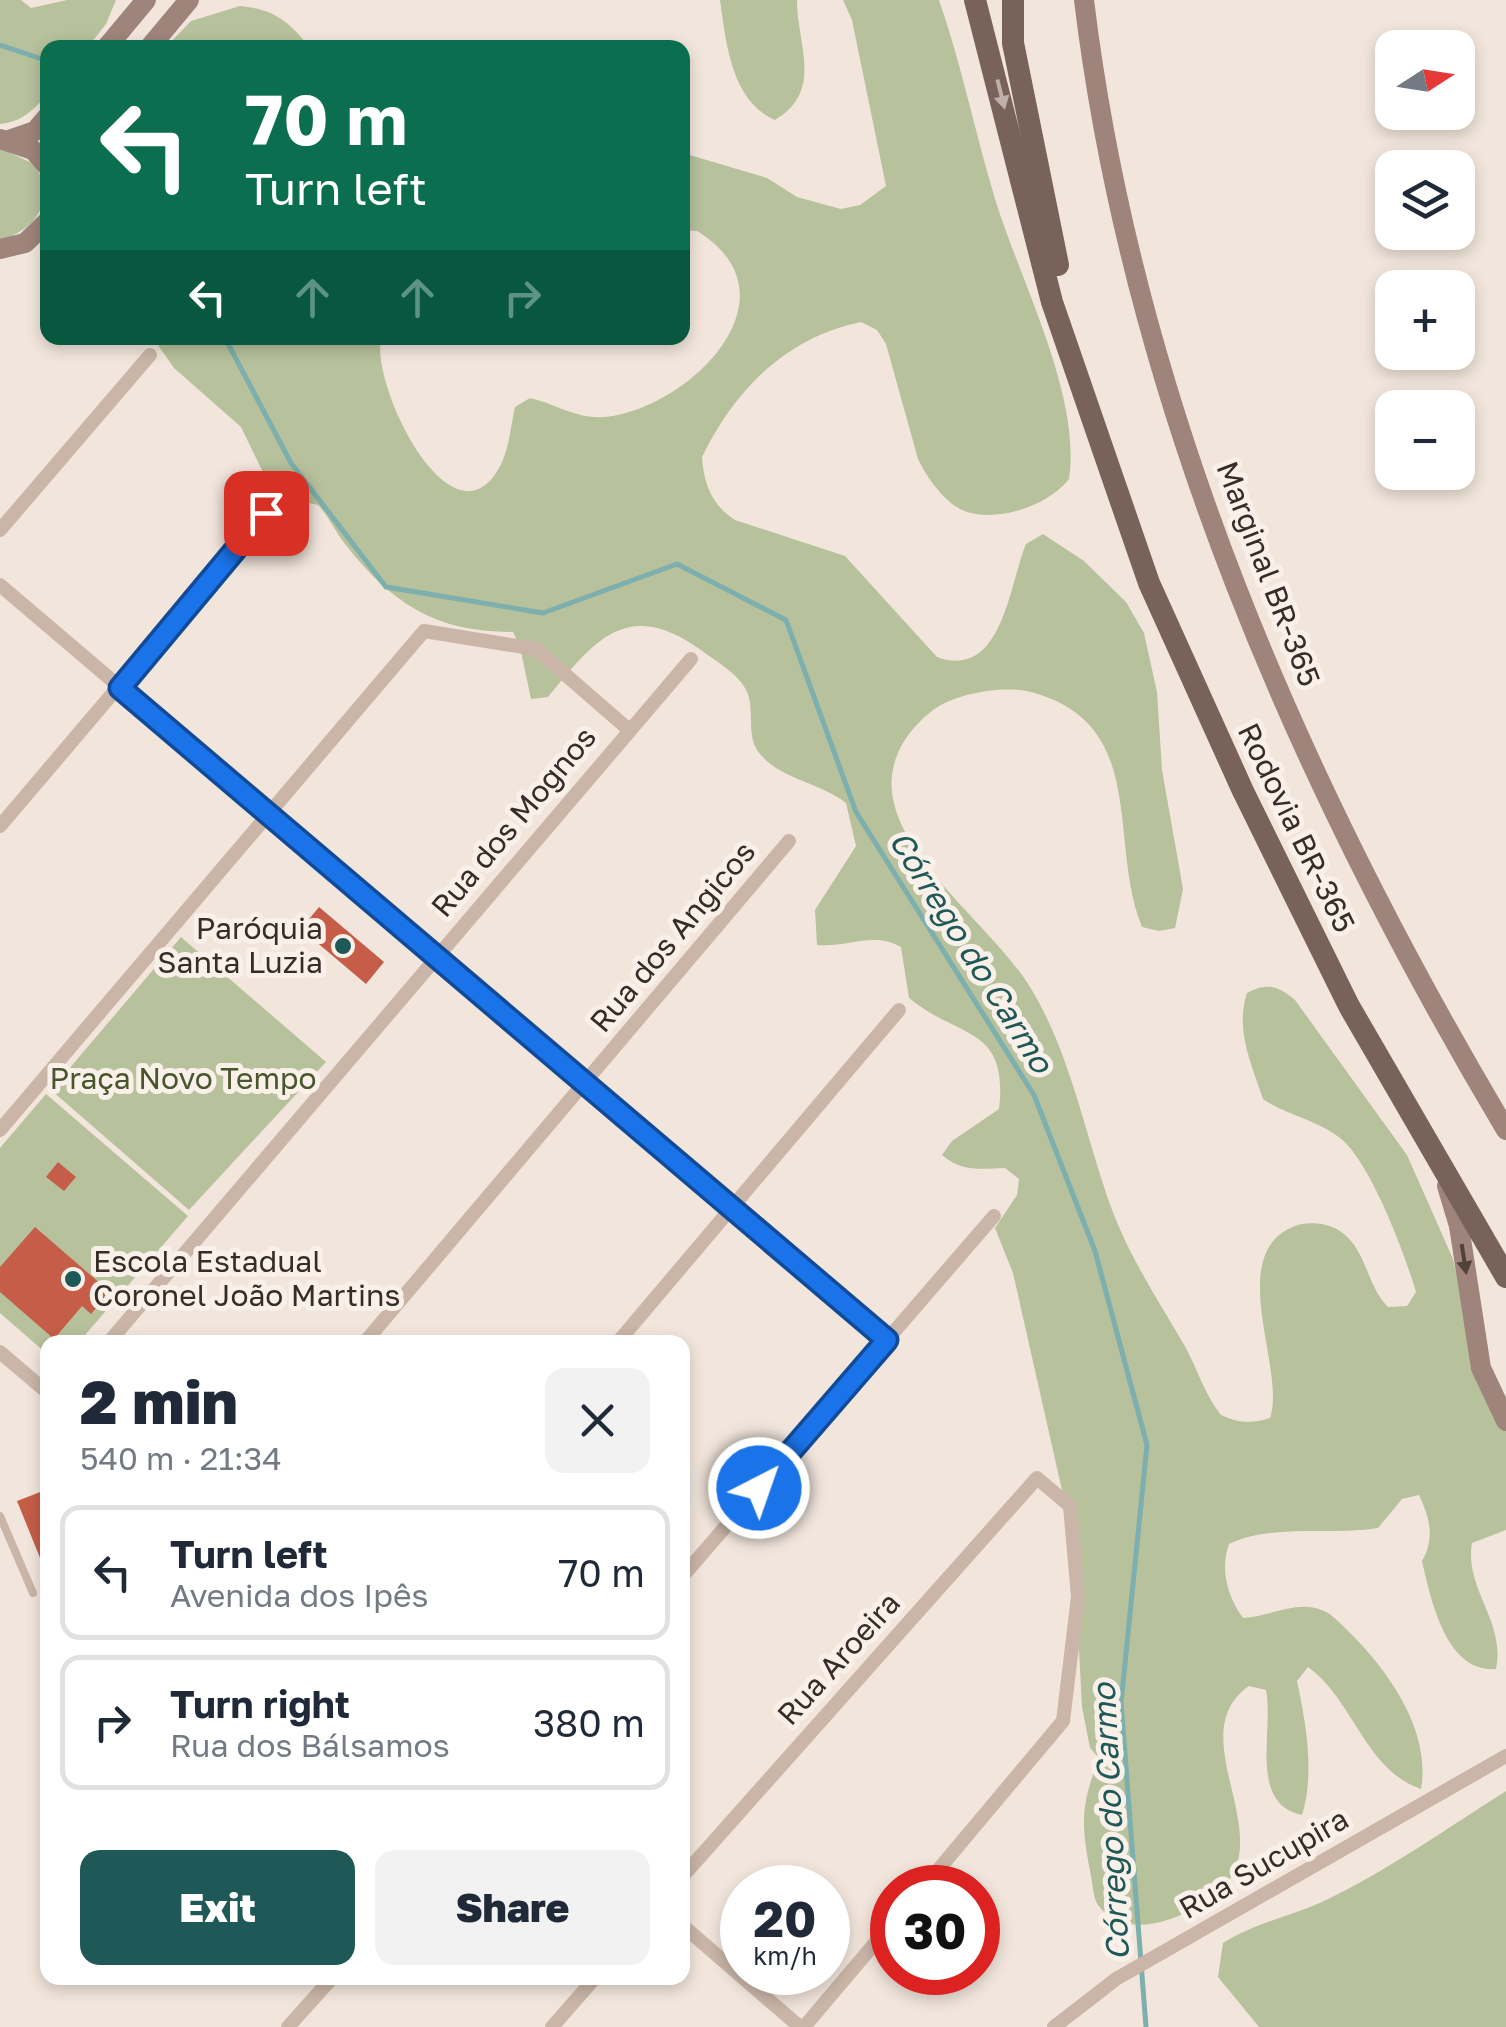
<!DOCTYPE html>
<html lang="en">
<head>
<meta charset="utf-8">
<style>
	:root { --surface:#fff; --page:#f2f2f3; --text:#1f2937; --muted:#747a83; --line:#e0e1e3; --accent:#1e5857 }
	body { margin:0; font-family:"Golos Text",sans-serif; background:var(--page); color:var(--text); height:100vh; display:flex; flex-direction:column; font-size:38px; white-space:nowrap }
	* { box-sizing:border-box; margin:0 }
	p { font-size:32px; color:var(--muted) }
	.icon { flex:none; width:55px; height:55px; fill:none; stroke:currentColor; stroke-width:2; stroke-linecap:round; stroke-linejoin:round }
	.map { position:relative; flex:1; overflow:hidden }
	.details { position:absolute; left:40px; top:1335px; width:650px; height:650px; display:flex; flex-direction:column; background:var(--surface); border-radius:20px; box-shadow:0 5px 15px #0003 }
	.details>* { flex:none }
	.banner { position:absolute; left:40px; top:40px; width:650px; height:305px; border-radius:20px; box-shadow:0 5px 15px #0003; background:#0b6e4f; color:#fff; overflow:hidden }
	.needle { width:65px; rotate:78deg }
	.tools { position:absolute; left:1375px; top:30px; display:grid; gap:20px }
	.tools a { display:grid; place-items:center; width:100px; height:100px; border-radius:20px; background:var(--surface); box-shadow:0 5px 15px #0003; font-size:50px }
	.speed { position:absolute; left:720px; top:1865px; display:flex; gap:20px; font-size:50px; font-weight:700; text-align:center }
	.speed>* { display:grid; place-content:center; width:130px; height:130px; border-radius:50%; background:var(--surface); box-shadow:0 5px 15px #0003; line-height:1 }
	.speed small { font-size:25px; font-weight:400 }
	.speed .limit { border:15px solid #d22; background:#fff; color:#111 }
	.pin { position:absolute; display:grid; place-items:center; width:85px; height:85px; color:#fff; margin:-42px; border-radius:20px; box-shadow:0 5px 15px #0006 }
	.me { position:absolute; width:110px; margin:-55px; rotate:41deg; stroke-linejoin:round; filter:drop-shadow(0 0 8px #0008) }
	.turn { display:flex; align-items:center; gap:35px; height:210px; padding:0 40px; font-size:45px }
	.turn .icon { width:130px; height:130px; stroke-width:2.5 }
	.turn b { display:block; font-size:70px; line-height:85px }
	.lanes { display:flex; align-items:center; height:95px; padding:0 40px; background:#0003; justify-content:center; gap:50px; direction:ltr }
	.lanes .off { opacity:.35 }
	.round { display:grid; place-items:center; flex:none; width:105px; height:105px; border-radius:20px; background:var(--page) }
	.headline { display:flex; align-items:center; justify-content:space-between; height:170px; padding:0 40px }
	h1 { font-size:60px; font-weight:800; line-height:75px }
	.cta { display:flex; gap:20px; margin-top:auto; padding:20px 40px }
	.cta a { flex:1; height:115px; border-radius:20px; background:var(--accent); color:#fff; font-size:40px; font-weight:800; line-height:115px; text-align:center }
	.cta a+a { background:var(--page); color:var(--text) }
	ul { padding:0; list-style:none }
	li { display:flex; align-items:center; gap:30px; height:135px; margin:0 20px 15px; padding:0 20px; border:5px solid var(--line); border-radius:20px }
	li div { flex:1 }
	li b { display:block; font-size:38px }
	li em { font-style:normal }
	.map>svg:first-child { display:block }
</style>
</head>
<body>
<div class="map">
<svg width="1506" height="2027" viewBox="0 0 1506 2027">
	<rect width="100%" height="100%" fill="#f2e6dc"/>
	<!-- green -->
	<g fill="#b7c19c">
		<path d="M0 0H21L31 8 67 0H116L106 24 88 47 48 48 47 95C33 110 22 122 0 124Z"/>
		<path d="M720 0H797C797 45 824 91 775 120 731 101 726 42 720 0Z"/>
		<path d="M843 0H939C961 63 974 128 993 192 1017 275 1082 394 1069 479 1049 505 1000 522 967 512 946 505 927 478 918 459L886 344 877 330 861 322C785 338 735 390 702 457 704 485 712 505 735 520L845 556 937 657C1002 681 1009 585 1026 544L1043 534 1084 561 1126 602 1144 633 1157 692 1162 770 1183 889 1175 928 1159 931 1142 927C1107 841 1150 724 1031 692 1005 685 958 693 936 708 909 727 888 758 892 792 900 862 993 927 1030 987 1072 1055 1086 1141 1114 1215 1133 1263 1160 1303 1186 1348 1198 1371 1205 1395 1221 1415 1239 1423 1251 1424 1270 1418 1287 1371 1223 1253 1295 1226 1308 1221 1328 1223 1340 1231 1367 1249 1366 1285 1388 1307L1407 1306 1416 1292C1405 1254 1370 1161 1340 1138 1316 1119 1286 1115 1263 1099 1251 1063 1235 1030 1247 993 1267 982 1278 986 1295 1000L1407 1155 1453 1259 1477 1358 1506 1404V1530L1472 1543C1464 1589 1506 1621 1496 1669 1446 1673 1431 1600 1422 1561 1435 1538 1430 1518 1419 1495L1402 1499 1378 1528C1329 1536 1275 1523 1229 1544 1220 1569 1227 1596 1243 1618 1275 1616 1302 1596 1331 1615 1377 1655 1433 1724 1421 1789 1364 1769 1354 1700 1308 1667L1297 1681C1306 1723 1315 1774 1302 1815 1248 1804 1274 1731 1266 1690L1249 1686C1182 1733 1273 1829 1226 1884 1201 1913 1128 1947 1098 1905 1093 1898 1093 1885 1091 1876 1081 1825 1080 1807 1099 1758L1090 1748 1082 1707 1073 1539 1013 1273 995 1228 1017 1195 1019 1179 1005 1168C980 1169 962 1172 942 1155L952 1141 999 1109C1009 1025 958 1039 909 998L901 947C873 931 847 948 817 945L815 910 856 846 846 803C821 783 780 779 760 754 744 735 757 708 745 688 736 673 719 663 705 653 629 596 596 638 548 697L531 699 520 647 513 632C436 632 393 605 345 544 335 531 329 517 318 505L286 498 271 489 241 427 174 368 153 338H381C371 387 449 544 496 473 509 454 510 429 515 407L530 398C556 404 576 419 604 417 689 409 803 296 697 231L683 230V153L767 178 797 197 841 209 860 205 886 186 852 20Z"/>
		<path d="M240 6C273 9 289 21 309 47H166L191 21Z"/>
		<path d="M0 148 34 164C57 199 37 230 0 240Z"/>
		<polygon points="181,937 326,1062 189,1210 51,1090"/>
		<polygon points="46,1094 188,1216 79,1342 48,1342 47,1354 0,1313 0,1148"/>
		<path d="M1506 1791V2027H1259L1218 1977 1223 1943C1255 1923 1288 1917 1322 1902 1387 1871 1446 1829 1506 1791Z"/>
	</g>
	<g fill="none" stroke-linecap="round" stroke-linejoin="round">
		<!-- stream -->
		<g stroke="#7cafad" stroke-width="5">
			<polyline points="0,45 48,61"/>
			<polyline points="225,338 291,463 386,587 543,613 677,564 786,620 856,812 1034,1095 1095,1251 1147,1445 1121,1703 1146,2027"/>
		</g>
	</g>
	<!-- building -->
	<g fill="#c55d48">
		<polygon points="319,907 384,962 366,984 301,929"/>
		<polygon points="58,1162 76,1177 64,1191 46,1177"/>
		<polygon points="35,1227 110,1292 91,1314 82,1306 54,1339 0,1292 0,1267"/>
		<polygon points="48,1489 48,1575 47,1575 17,1501"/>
	</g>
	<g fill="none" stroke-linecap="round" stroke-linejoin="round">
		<!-- lane -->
		<polyline stroke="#cab5a8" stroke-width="8" points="0,1516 33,1593"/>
		<!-- street -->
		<g stroke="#cab5a8" stroke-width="14">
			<polyline points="0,530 150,355"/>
			<polyline points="0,585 887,1340"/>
			<polyline points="0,826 266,513"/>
			<polyline points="0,1130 424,631 536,649 628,729"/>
			<polyline points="109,1342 691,659"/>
			<polyline points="365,1342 789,841"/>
			<polyline points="618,1342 899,1010"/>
			<polyline points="0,1352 48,1393"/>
			<polyline points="682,1577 994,1216"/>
			<polyline points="682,1877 1037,1478 1070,1506 1078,1597 1063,1721 923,1888"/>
			<polyline points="682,1925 800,2027"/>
			<polyline points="288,2027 332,1978"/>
			<polyline points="552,2027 595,1978"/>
			<polyline points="804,2027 892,1923"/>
			<polyline points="1054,2027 1116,1979 1506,1756"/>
		</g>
		<!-- secondary -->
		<g stroke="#9e847a" stroke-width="20">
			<path d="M1084 0C1133 403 1300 784 1506 1130"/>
			<polyline points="106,48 146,0"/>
			<polyline points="149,48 189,0"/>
			<polyline points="0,139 33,150 48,167"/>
			<polyline points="9,140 35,131 48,116"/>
			<polyline points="0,249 25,243 48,221"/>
			<polyline points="1447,1186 1459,1226 1481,1368 1506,1421"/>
		</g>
		<!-- primary -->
		<g stroke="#79625a" stroke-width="22">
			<polyline points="975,0 1052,302 1149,583 1243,791 1349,1006 1506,1277"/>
			<polyline points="1013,0 1013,43 1058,265"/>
		</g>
	</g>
	<!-- one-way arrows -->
	<defs><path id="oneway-solid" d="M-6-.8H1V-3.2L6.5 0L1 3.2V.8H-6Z" transform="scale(2.5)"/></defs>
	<use fill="#bfb1a9" href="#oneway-solid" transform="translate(1001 94) rotate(76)"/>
	<use fill="#51423c" href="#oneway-solid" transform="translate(1464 1259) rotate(81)"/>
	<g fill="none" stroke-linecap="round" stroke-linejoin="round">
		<defs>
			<polyline id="route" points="266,513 120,688 887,1340 759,1488"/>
		</defs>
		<!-- route casing -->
		<use href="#route" stroke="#114b97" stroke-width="25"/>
		<!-- route -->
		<use href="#route" stroke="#1a73e8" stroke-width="18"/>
	</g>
	<!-- markers -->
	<g fill="#1e5857" stroke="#f9f1e9" stroke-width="4">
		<circle cx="343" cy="946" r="10"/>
		<circle cx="73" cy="1279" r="10"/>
	</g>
	<g text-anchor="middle" stroke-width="10" stroke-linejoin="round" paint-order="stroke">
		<!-- street labels -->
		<g font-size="30" fill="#372c28" stroke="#f9f1e9">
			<text transform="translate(1268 574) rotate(69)" y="10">Marginal BR-365</text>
			<text transform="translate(514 822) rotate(-50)" y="10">Rua dos Mognos</text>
			<text transform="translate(1296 828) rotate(64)" y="10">Rodovia BR-365</text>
			<text transform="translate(673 937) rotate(-50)" y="10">Rua dos Angicos</text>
			<text transform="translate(839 1659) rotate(-48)" y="10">Rua Aroeira</text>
			<text transform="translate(1264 1864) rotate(-30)" y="10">Rua Sucupira</text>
		</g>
		<!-- poi labels -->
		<g font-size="30" fill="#372c28" stroke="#f9f1e9" text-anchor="end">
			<text x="323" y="939">Paróquia<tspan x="323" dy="34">Santa Luzia</tspan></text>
			<text x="93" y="1272" text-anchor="start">Escola Estadual<tspan x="93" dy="34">Coronel João Martins</tspan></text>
		</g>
		<!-- park labels -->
		<g font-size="30" fill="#49552c" stroke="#f9f1e9">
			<text x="183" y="1089">Praça Novo Tempo</text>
		</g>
		<!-- water labels -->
		<g font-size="32" font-style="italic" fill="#1e5857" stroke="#f9f1e9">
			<text transform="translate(971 952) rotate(58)" y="11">Córrego do Carmo</text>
			<text transform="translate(1111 1822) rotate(-93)" y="11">Córrego do Carmo</text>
		</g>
	</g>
</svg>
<div class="tools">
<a><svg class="needle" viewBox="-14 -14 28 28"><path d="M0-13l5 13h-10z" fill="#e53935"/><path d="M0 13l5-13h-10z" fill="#747a83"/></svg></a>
<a><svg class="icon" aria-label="layers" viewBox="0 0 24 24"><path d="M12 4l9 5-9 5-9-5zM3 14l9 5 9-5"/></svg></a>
<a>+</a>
<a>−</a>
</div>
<div class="speed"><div>20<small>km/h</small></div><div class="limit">30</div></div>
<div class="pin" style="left:266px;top:513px;background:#d93025"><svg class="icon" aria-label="arrive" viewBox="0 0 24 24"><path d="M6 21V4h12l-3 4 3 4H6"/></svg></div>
<svg class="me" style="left:759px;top:1488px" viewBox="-20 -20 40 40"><circle r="17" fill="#1a73e8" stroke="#fff" stroke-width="3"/><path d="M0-11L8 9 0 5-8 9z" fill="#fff"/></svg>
<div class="banner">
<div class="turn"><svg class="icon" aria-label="left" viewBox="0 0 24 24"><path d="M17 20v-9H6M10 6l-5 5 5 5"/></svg><div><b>70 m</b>Turn left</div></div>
<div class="lanes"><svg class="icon" aria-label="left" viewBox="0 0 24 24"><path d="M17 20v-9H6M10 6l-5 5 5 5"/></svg><svg class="icon off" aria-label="ahead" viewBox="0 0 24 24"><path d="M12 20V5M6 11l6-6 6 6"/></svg><svg class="icon off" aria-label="ahead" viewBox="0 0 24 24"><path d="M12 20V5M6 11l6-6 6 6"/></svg><svg class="icon off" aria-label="right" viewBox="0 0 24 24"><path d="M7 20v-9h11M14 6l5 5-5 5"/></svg></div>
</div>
<section class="details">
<div class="headline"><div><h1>2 min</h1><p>540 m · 21:34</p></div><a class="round"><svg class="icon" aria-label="close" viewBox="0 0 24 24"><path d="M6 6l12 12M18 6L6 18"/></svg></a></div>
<ul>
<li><svg class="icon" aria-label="left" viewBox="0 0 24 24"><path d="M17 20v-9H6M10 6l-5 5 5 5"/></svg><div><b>Turn left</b><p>Avenida dos Ipês</p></div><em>70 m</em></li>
<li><svg class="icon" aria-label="right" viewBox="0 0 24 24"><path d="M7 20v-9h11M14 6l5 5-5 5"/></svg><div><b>Turn right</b><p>Rua dos Bálsamos</p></div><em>380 m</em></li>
</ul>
<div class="cta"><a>Exit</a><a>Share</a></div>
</section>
</div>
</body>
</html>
